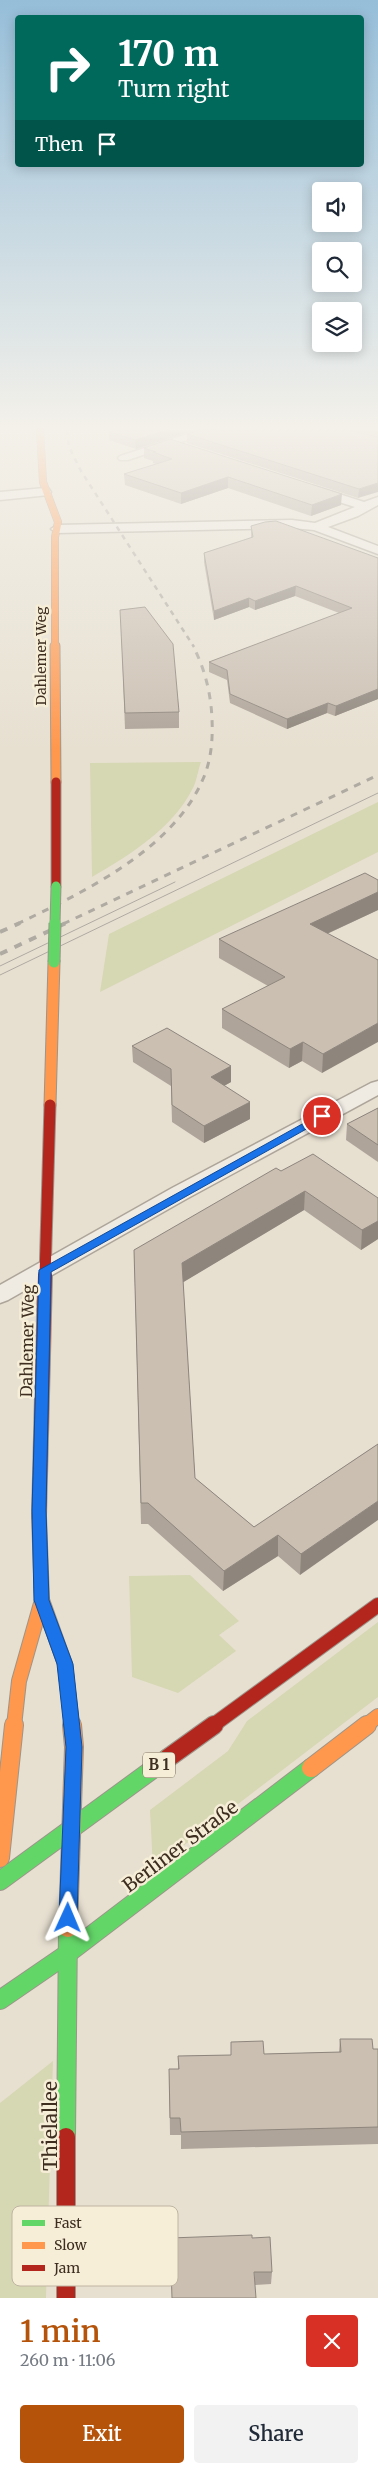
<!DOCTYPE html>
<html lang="en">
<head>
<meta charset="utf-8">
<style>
	:root { --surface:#fff; --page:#f2f2f3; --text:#1f2937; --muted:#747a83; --accent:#b45309 }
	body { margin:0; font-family:Merriweather,serif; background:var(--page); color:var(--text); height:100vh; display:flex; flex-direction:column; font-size:19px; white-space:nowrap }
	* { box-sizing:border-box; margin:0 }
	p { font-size:16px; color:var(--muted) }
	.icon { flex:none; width:28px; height:28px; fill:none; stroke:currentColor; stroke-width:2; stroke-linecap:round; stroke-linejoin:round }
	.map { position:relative; height:2298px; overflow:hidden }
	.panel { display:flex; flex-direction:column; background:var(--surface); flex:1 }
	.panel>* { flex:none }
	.hud { position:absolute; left:15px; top:15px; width:349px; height:152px; border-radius:5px; box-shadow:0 2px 12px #0003; background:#00695c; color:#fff; overflow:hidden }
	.tools { position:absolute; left:312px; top:182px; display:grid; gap:10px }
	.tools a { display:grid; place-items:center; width:50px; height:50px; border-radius:5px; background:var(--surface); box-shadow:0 2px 12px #0003; font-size:25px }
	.pin { position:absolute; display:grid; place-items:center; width:42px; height:42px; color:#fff; margin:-21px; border:2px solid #fff; border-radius:50%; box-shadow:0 1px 5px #0007 }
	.me { position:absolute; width:55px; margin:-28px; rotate:1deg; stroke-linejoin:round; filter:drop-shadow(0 0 4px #0008) }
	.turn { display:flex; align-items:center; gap:18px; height:105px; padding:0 20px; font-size:22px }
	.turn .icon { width:65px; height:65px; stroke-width:2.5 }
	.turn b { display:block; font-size:35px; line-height:42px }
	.then { display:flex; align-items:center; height:48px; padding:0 20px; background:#0003; gap:10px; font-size:19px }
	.round { display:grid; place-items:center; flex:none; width:52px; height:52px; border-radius:5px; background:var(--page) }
	.head { display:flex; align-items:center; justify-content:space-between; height:85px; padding:0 20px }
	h1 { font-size:30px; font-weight:600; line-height:38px; color:var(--accent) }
	.cta { display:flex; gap:10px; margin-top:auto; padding:10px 20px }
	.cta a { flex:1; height:58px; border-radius:5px; background:var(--accent); color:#fff; font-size:20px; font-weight:600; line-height:58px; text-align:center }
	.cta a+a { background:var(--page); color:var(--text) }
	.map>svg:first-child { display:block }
</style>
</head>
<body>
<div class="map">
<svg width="378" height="2298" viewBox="0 0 378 2298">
	<rect width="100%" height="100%" fill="#e7e0d1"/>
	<!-- green -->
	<g fill="#d6d7b3">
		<path d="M201 762C198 770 197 780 193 788 173 828 130 855 92 877L90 763Z"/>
		<polygon points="378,802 378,852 100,992 109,934"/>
		<polygon points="190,1575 239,1621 219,1635 236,1651 178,1693 132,1677 129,1576"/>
		<polygon points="378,1622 378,1697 153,1869 150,1810 228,1751 247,1721"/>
		<polygon points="53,2061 46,2298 0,2298 0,2103"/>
	</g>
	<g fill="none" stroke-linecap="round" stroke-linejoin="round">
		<defs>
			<g id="street">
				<polygon points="200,430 216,430 128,460 120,460 118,458 120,456"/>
				<polygon points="314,486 364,502 378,497 378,505 358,516 328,527 378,546 378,554 314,530 292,528 57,533 51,529 57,525 292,520 315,523 355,507 310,493 308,490 310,487"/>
				<polygon points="45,488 49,489 51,492 49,495 0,500 0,492"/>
				<polygon points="378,1081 378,1095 188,1198 8,1300 0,1303 0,1285 172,1188 371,1083"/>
			</g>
			<g id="fast">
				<polyline points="0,1881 168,1758"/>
				<polyline points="0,2000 67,1954 311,1768"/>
				<polyline points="66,2137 68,1928"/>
			</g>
			<polyline id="slow-far4" points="40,430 43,482 58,522 55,537 55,647"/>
			<polyline id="slow-far3" points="55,646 56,782"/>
			<polyline id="slow-far2" points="50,1105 54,962"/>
			<g id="slow-far1">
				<polyline points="42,1600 65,1664 72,1726"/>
				<polyline points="14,1726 19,1681 42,1600 39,1516"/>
				<polyline points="365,1726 378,1716"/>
			</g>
			<g id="slow">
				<polyline points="311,1768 367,1725"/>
				<polyline points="0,1858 14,1725"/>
				<polyline points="68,1928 74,1747 72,1725"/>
			</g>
			<polyline id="jam-far3" points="56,782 56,886"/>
			<polyline id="jam-far2" points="45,1277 50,1105"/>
			<g id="jam-far1">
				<polyline points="39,1516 45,1275"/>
				<polyline points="212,1726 378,1605"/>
			</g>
			<g id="jam">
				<polyline points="168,1758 214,1725"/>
				<polyline points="66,2137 66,2298"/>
			</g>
		</defs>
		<!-- street casing -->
		<use href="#street" stroke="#ada599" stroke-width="3"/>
		<!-- fast casing -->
		<use href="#fast" stroke="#9c958a" stroke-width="20"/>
		<!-- slow-far4 casing -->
		<use href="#slow-far4" stroke="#9c958a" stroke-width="8"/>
		<!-- slow-far3 casing -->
		<use href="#slow-far3" stroke="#9c958a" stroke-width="11"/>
		<!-- slow-far2 casing -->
		<use href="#slow-far2" stroke="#9c958a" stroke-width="13"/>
		<!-- slow-far1 casing -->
		<use href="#slow-far1" stroke="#9c958a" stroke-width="16"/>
		<!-- slow casing -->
		<use href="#slow" stroke="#9c958a" stroke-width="20"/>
		<!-- jam-far3 casing -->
		<use href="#jam-far3" stroke="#9c958a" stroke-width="11"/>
		<!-- jam-far2 casing -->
		<use href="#jam-far2" stroke="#9c958a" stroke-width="13"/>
		<!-- jam-far1 casing -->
		<use href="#jam-far1" stroke="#9c958a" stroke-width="16"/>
		<!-- jam casing -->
		<use href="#jam" stroke="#9c958a" stroke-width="20"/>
		<!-- street -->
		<use href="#street" fill="#efebe3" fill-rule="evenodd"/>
		<!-- fast -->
		<use href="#fast" stroke="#63d668" stroke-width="18"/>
		<!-- slow-far4 -->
		<use href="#slow-far4" stroke="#ff974d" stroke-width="7"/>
		<!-- slow-far3 -->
		<use href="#slow-far3" stroke="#ff974d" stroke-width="9"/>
		<!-- slow-far2 -->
		<use href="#slow-far2" stroke="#ff974d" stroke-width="11"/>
		<!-- slow-far1 -->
		<use href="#slow-far1" stroke="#ff974d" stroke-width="14"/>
		<!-- slow -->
		<use href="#slow" stroke="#ff974d" stroke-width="18"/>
		<!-- jam-far3 -->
		<use href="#jam-far3" stroke="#b3261e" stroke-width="9"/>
		<!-- jam-far2 -->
		<use href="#jam-far2" stroke="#b3261e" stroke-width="11"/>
		<!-- jam-far1 -->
		<use href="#jam-far1" stroke="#b3261e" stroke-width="14"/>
		<!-- jam -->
		<use href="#jam" stroke="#b3261e" stroke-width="18"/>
		<!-- tram -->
		<g stroke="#afaaa2" stroke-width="1">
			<polyline points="0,966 175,882"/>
			<polyline points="0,975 378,793"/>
		</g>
		<!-- rail-far2 -->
		<polyline stroke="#afaaa2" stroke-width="2.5" stroke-dasharray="5 5" stroke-linecap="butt" points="67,430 69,447 81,471 194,647"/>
		<!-- rail-far1 -->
		<g stroke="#afaaa2" stroke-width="3" stroke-dasharray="7 7" stroke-linecap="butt">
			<path d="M17 924C82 893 173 850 203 779 211 761 213 740 212 719 211 694 205 669 193 646"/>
			<polyline points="63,924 378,775"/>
		</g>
		<!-- rail -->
		<g stroke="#afaaa2" stroke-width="4" stroke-dasharray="8 8" stroke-linecap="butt">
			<polyline points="0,932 20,923"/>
			<polyline points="0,954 66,923"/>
		</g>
		<defs>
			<polyline id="fast-bridge-far1" points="55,924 56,886"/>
			<polyline id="fast-bridge" points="54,962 55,923"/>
		</defs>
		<!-- fast-bridge-far1 casing -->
		<use href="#fast-bridge-far1" stroke="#9c958a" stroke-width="11" stroke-linecap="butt"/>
		<!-- fast-bridge casing -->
		<use href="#fast-bridge" stroke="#9c958a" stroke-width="13" stroke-linecap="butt"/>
		<!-- fast-bridge-far1 -->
		<use href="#fast-bridge-far1" stroke="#63d668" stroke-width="9"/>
		<!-- fast-bridge -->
		<use href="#fast-bridge" stroke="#63d668" stroke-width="11"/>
	</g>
	<!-- wall -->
	<g fill="#afa499">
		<polygon points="195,430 136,449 109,440 109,432"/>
		<polygon points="353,430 378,430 378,436"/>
		<polygon points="187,434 378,437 358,498 187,443"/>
		<polygon points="144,448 341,505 311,516 228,488 181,504 125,485 124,474 156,464 153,463 153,461 144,458"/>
		<polygon points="251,526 378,558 378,699 335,716 327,713 287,729 230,703 227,680 209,672 209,662 339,613 295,596 255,610 249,607 214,620 204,562 204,553 251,538"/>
		<polygon points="121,625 179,712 179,728 125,729"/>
		<polygon points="378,880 378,910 327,934 378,960 322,1073 302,1061 289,1068 222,1028 222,1009 268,986 219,958 219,939"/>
		<polygon points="132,1046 231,1066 231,1082 224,1086 250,1119 204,1143 172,1122 171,1086 133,1062"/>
		<polygon points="378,1108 378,1162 346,1140 347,1124"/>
		<polygon points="281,1171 378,1198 378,1239 361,1250 304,1210 183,1282 195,1478 254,1527 378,1444 300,1575 278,1556 223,1591 148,1524 141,1524 134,1250"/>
		<polygon points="340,2039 373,2049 378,2049 378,2144 181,2149 181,2135 170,2135 169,2069 178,2069 178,2056 231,2055 231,2042 264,2054 339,2052"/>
		<polygon points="252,2238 272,2272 271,2284 255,2285"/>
	</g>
	<!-- shaded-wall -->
	<g fill="#8e867d">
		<polygon points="168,430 195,430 136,449 135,440"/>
		<polygon points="228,477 228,488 181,504 181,493"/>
		<polygon points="378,483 378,492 358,498 359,489"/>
		<polygon points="342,494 341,505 311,516 312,505"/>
		<polygon points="296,586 295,596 255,610 255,601"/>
		<polygon points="249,598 249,607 214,620 214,611"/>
		<polygon points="378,689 378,699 335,716 336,706"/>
		<polygon points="328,703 327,713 287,729 287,719"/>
		<polygon points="378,892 378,910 309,942 310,924"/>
		<polygon points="378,1023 378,1042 322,1073 323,1054"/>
		<polygon points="303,1042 302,1061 289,1068 290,1049"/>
		<polygon points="231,1066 231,1082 211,1093 211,1077"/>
		<polygon points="250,1102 250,1119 204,1143 204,1126"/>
		<polygon points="305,1191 304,1210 182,1283 182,1263"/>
		<polygon points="378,1221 378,1239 361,1250 362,1230"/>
		<polygon points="378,1501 378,1520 300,1575 301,1554"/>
		<polygon points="278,1535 278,1556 223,1591 224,1571"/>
	</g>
	<!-- building -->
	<g fill="#cbbfb2" stroke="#8e867d">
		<polygon points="114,430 168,430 135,440 109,432"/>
		<polygon points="199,430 349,430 378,437 378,483 359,489 187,434"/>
		<polygon points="170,439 342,494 312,505 228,477 181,493 124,474 172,459 153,452 156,452 144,448"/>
		<polygon points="276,521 378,558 378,689 336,706 328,703 287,719 230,694 227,670 209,662 352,608 296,586 255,601 249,598 214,611 204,553 253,537 251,526 265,522"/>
		<polygon points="145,607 173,644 179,712 125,713 120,610"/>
		<polygon points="365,873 378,880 378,892 310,924 378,960 378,1023 323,1054 303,1042 290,1049 222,1009 285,977 219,939"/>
		<polygon points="167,1028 231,1066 211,1077 250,1102 204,1126 172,1105 171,1069 132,1046"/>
		<polygon points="378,1108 378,1145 347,1124"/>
		<polygon points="313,1154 378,1198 378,1221 362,1230 305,1191 182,1263 195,1478 254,1527 378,1444 378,1501 301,1554 278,1535 224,1571 148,1503 141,1503 134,1250 276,1168 281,1171"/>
		<polygon points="340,2039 372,2039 373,2049 378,2049 378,2127 181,2132 180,2118 170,2118 169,2069 179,2069 178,2056 231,2055 231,2042 263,2041 264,2054 341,2052"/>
		<polygon points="252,2235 252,2238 270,2237 272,2272 254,2272 256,2298 172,2298 170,2238"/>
	</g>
	<!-- sky -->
	<linearGradient id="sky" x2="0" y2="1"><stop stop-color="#96bed9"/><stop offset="0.57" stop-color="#f4f1ea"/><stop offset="1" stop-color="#f4f1ea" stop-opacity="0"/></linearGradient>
	<rect width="378" height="751" fill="url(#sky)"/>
	<!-- route -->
	<polygon fill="#1a73e8" stroke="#114b97" points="322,1113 327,1116 326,1118 51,1272 46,1510 49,1600 73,1664 82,1747 77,1918 74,1924 68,1926 62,1924 59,1918 66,1747 57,1664 34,1600 32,1510 39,1270"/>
	<g text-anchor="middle" stroke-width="5" stroke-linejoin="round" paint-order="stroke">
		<!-- far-street labels -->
		<g font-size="14" fill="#3d2e20" stroke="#f7eed8">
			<text transform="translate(41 656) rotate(-90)" y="5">Dahlemer Weg</text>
		</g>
		<!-- shield labels -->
		<rect fill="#f7eed8" stroke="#756857" stroke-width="1" x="143" y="1752.5" width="32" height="25" rx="4"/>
		<g font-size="15" font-weight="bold" fill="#3d2e20">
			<text x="159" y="1770">B 1</text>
		</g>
		<!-- street labels -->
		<g font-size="16" fill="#3d2e20" stroke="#f7eed8">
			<text transform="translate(27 1341) rotate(-89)" y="6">Dahlemer Weg</text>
		</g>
		<!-- near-street labels -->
		<g font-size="19" fill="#3d2e20" stroke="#f7eed8">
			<text transform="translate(180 1846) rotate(-37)" y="7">Berliner Straße</text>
			<text transform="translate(50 2126) rotate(-90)" y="7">Thielallee</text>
		</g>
	</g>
	<!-- legend -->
	<rect x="12" y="2206" width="166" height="80" rx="8" fill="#f7eed8" stroke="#bfb4a1" stroke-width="1"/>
	<rect x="22" y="2220" width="23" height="6" fill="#63d668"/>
	<rect x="22" y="2242" width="23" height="7" fill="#ff974d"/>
	<rect x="22" y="2265" width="23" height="6" fill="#b3261e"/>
	<g font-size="14" fill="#3d2e20">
		<text x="54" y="2228">Fast</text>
		<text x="54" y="2250">Slow</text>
		<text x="54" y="2273">Jam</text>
	</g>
</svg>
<div class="tools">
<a><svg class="icon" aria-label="sound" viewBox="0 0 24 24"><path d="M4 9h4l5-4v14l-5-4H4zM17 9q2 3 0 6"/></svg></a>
<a><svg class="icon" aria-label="search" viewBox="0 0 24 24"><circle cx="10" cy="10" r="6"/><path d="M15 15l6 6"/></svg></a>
<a><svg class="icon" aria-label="layers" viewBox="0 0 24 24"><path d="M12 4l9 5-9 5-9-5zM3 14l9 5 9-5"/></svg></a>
</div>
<div class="pin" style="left:322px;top:1116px;background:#d93025"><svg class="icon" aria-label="arrive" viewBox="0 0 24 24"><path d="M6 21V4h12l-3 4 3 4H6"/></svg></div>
<svg class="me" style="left:68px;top:1918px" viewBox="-20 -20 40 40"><path d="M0-17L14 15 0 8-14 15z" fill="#1a73e8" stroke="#fff" stroke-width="4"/></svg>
<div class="hud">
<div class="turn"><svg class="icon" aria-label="right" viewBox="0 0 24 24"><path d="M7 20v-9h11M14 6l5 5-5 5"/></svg><div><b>170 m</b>Turn right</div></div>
<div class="then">Then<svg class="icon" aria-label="arrive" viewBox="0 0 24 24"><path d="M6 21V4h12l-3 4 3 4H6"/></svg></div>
</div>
</div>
<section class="panel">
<div class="head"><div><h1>1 min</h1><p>260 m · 11:06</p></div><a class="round" style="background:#d93025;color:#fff"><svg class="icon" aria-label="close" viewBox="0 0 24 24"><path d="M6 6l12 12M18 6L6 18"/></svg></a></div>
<div class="cta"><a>Exit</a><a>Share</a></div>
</section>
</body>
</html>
